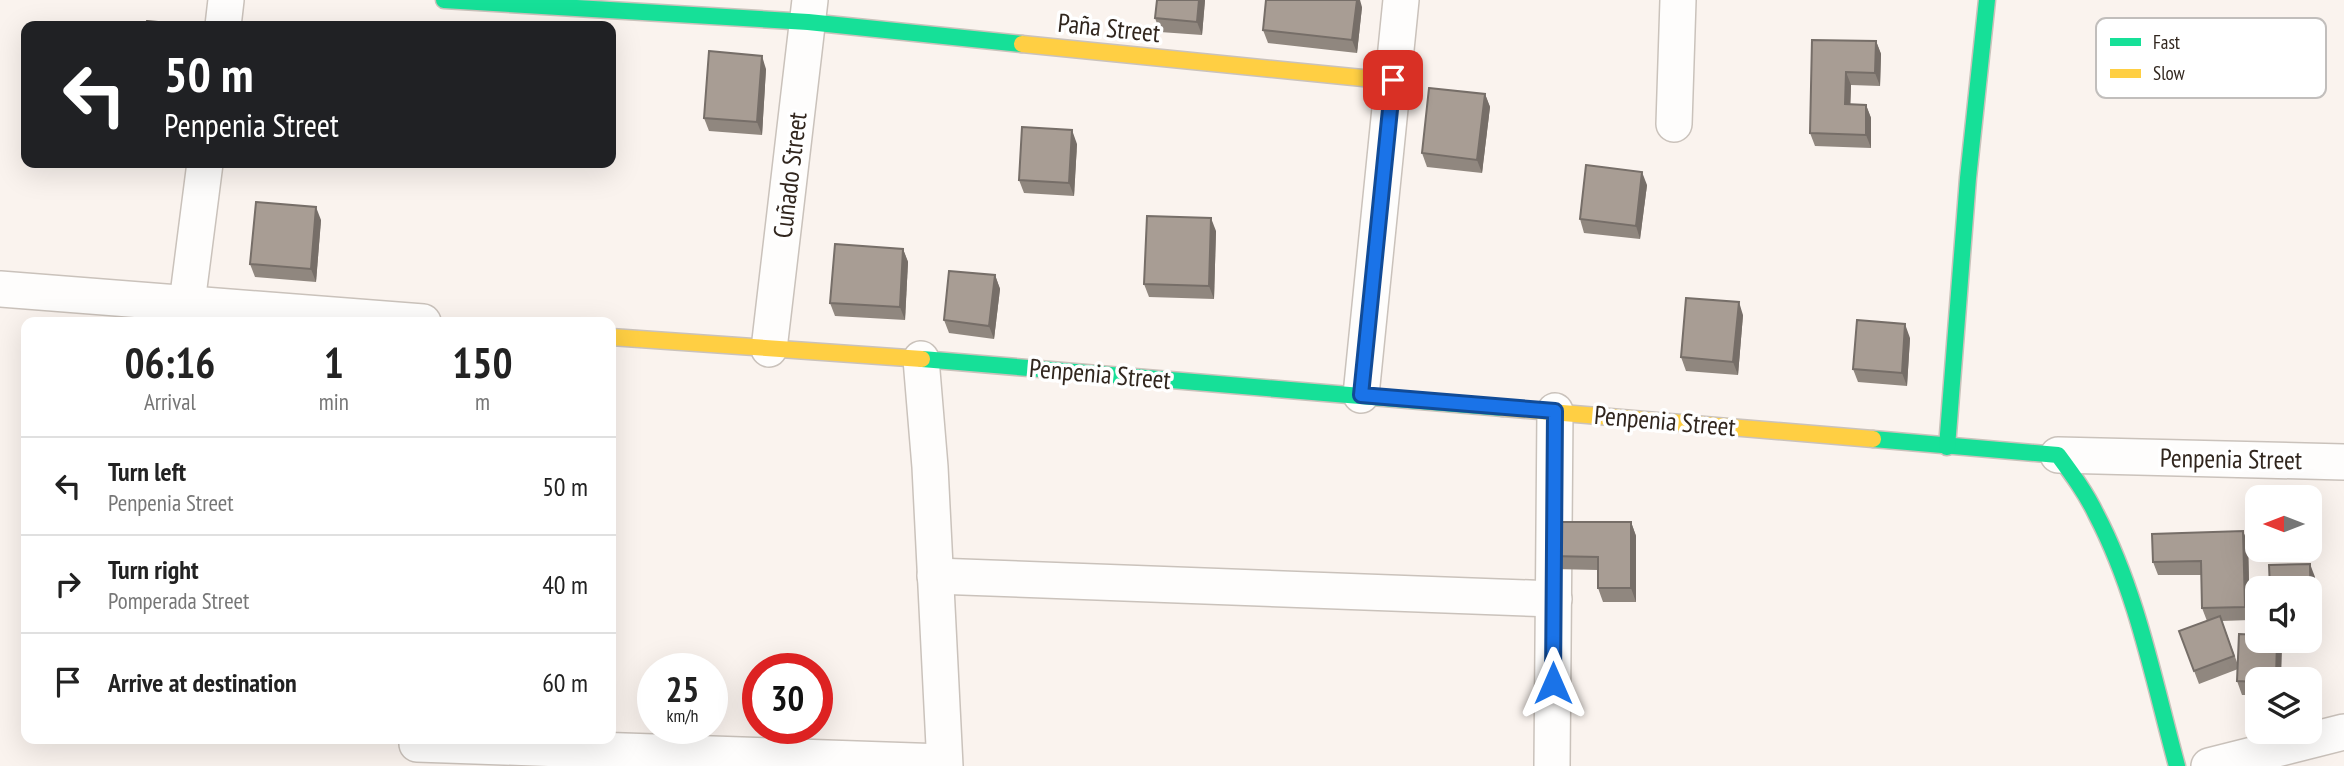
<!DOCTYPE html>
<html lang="en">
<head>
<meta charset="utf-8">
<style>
	:root { --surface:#fff; --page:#f6f6f6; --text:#222; --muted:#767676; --line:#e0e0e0 }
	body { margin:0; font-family:"PT Sans Narrow",sans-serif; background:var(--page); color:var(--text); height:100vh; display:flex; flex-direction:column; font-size:26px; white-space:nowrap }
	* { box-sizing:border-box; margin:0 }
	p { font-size:23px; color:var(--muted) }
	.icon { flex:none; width:38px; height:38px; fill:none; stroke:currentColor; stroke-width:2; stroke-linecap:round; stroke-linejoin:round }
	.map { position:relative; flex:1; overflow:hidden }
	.drawer { position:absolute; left:21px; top:317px; width:595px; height:427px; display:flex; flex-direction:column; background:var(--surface); border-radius:14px; box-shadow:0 7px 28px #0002 }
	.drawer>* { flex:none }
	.guide { position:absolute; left:21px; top:21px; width:595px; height:147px; border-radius:14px; box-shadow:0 7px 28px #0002; background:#202124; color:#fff; overflow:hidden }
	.needle { width:46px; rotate:270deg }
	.controls { position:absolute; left:2245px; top:485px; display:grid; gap:14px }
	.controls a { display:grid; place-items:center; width:77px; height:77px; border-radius:14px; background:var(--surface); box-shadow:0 7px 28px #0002; font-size:35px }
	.speed { position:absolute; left:637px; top:653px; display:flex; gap:14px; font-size:35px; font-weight:700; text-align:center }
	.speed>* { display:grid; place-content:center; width:91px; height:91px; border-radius:50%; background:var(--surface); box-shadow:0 7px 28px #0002; line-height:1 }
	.speed small { font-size:18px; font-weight:400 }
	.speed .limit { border:10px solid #d22; background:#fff; color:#111 }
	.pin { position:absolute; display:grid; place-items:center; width:60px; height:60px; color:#fff; margin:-30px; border-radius:14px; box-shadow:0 4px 10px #0006 }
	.me { position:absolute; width:77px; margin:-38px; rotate:0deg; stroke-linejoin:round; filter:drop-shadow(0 0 5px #0008) }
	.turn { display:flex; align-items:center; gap:24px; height:147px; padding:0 28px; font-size:32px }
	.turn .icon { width:91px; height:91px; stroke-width:2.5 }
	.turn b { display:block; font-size:49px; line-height:60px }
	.eta { display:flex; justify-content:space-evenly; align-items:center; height:119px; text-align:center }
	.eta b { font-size:42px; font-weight:800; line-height:49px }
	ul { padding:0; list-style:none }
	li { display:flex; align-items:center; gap:21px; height:98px; padding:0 28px; border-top:2px solid var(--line) }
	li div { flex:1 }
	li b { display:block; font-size:26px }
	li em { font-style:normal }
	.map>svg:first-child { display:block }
</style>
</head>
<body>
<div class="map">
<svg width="2344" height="766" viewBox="0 0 2344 766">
	<rect width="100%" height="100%" fill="#faf3ee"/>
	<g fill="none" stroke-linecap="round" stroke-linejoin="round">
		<defs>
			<g id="street">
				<polyline points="223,26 226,0"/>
				<polyline points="1674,124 1678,0"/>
				<polyline points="0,289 423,322"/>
				<polyline points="187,303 205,163"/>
				<polyline points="769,349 810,0"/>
				<polyline points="921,359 930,467 945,766"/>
				<polyline points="1361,395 1401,0"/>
				<polyline points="2058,455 2344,462"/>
				<polyline points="935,576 1554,599"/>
				<polyline points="417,744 944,762"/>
				<polyline points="1552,766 1555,411"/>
				<polyline points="2209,766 2344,732"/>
			</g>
			<g id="fast">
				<polyline points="444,0 808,22 1022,44"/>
				<polyline points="922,359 1503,408"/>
				<path d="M1873 439 2058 455C2072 474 2086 493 2096 514 2137 592 2154 682 2177 766"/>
				<polyline points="1947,447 1968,178 1987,0"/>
			</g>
			<g id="slow">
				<polyline points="1022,44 1393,81"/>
				<polyline points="611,337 922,359"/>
				<polyline points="1503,408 1873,439"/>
			</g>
		</defs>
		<!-- street casing -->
		<use href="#street" stroke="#cac2bb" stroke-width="38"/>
		<!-- fast casing -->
		<use href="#fast" stroke="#cac2bb" stroke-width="19"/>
		<!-- slow casing -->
		<use href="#slow" stroke="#cac2bb" stroke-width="19"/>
		<!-- street -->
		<use href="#street" stroke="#fefdfc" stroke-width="35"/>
		<!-- fast -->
		<use href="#fast" stroke="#16e098" stroke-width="16"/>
		<!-- slow -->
		<use href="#slow" stroke="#ffcf43" stroke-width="16"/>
	</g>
	<!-- wall -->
	<g fill="#90877f">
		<polygon points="1205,0 1202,35 1160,32 1155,18"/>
		<polygon points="1362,7 1357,53 1268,43 1263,30"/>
		<polygon points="1812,40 1876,41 1881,54 1880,86 1851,85 1850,105 1866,105 1871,118 1871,148 1815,146 1810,133"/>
		<polygon points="766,69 762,135 709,131 704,118"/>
		<polygon points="1485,94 1490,107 1482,173 1427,167 1422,153"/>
		<polygon points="1077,144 1074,196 1024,193 1019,180"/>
		<polygon points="1647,185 1640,239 1584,233 1580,219"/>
		<polygon points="321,220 316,282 255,277 250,264"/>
		<polygon points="1216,231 1214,299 1149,297 1144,284"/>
		<polygon points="903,249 908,262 905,320 835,316 830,303"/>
		<polygon points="995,275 1000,289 994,339 949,333 944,320"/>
		<polygon points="1743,315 1738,375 1686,371 1681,357"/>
		<polygon points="1910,338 1907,386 1858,382 1853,369"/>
		<polygon points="1631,522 1636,536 1636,602 1603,602 1598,588 1598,570 1554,569 1550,556"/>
		<polygon points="2243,531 2248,544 2250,620 2222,621 2238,665 2258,640 2279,640 2282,649 2258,679 2258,695 2242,695 2237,681 2238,669 2199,684 2179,631 2207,621 2202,608 2201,575 2158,575 2153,562"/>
		<polygon points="2315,577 2316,632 2310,632 2310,588"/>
	</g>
	<!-- shaded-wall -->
	<g fill="#766e68">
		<polygon points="1199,0 1205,0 1202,35 1197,22"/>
		<polygon points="1357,0 1360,0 1362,7 1357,53 1352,40"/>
		<polygon points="1876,41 1881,54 1880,86 1875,73"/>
		<polygon points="762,56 766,69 762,135 757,122"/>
		<polygon points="1846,72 1851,85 1850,118 1845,104"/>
		<polygon points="1485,94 1490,107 1482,173 1477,160"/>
		<polygon points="1866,105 1871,118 1871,148 1866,135"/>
		<polygon points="1072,130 1077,144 1074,196 1069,183"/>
		<polygon points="1642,172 1647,185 1640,239 1636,226"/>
		<polygon points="316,207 321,220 316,282 311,269"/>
		<polygon points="1211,218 1216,231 1214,299 1209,286"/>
		<polygon points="903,249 908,262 905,320 900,307"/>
		<polygon points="995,275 1000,289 994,339 989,326"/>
		<polygon points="1739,302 1743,315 1738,375 1733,362"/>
		<polygon points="1905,324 1910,338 1907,386 1902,373"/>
		<polygon points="1631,522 1636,536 1636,602 1631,588"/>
		<polygon points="2243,531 2248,544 2250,620 2245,607"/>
		<polygon points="2310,564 2315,577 2316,632 2311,618"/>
		<polygon points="2277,640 2279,640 2282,649 2281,679 2276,679"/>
	</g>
	<!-- building -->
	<g fill="#a89d94" stroke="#766e68" stroke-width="2">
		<polygon points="1157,0 1199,0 1197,22 1155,18"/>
		<polygon points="1266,0 1357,0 1352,40 1263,30"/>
		<polygon points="147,21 191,25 191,26 146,26"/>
		<polygon points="1812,40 1876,41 1875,73 1846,72 1845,104 1866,105 1866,135 1810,133"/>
		<polygon points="709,51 762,56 757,122 704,118"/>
		<polygon points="1429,88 1485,94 1477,160 1422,153"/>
		<polygon points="1022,127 1072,130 1069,183 1019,180"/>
		<polygon points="1586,165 1642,172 1636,226 1580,219"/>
		<polygon points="256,202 316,207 311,269 250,264"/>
		<polygon points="1147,216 1211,218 1209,286 1144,284"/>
		<polygon points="835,244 903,249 900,307 830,303"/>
		<polygon points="949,271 995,275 989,326 944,320"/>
		<polygon points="1686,298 1739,302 1733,362 1681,357"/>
		<polygon points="1857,320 1905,324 1902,373 1853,369"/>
		<polygon points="1550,522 1631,522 1631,588 1598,588 1598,557 1550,556"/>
		<polygon points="2243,531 2245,607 2202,608 2201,561 2153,562 2152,534"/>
		<polygon points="2310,564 2311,618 2310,618 2310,588 2270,588 2269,565"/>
		<polygon points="2220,616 2234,656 2194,671 2179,631"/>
		<polygon points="2239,634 2258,635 2258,640 2277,640 2276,679 2258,679 2258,682 2237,681"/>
	</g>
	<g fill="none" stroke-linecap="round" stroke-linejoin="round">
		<defs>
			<polyline id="route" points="1393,80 1361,395 1555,411 1553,683"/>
		</defs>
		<!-- route casing -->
		<use href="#route" stroke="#114b97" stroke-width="18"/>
		<!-- route -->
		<use href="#route" stroke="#1a73e8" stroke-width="12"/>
	</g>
	<g text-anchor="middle" stroke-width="7" stroke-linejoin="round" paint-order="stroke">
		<!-- street labels -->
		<g font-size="26" fill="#31261e" stroke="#fff">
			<text transform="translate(1109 28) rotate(6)" y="9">Paña Street</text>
			<text transform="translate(790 175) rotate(-83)" y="9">Cuñado Street</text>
			<text transform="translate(1100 374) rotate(5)" y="9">Penpenia Street</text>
			<text transform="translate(1665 421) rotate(5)" y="9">Penpenia Street</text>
			<text transform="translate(2231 459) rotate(1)" y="9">Penpenia Street</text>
		</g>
	</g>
	<!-- legend -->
	<rect x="2096" y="18" width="230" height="80" rx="10" fill="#fff" stroke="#c1bebc" stroke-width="2"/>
	<rect x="2110" y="38" width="31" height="8" fill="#16e098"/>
	<rect x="2110" y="69" width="31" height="9" fill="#ffcf43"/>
	<g font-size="19" fill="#31261e">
		<text x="2153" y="49">Fast</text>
		<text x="2153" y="80">Slow</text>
	</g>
</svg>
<div class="controls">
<a><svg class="needle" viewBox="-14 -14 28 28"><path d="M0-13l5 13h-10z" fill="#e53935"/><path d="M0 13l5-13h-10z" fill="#767676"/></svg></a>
<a><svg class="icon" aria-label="sound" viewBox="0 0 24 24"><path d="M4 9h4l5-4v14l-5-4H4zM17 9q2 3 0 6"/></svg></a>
<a><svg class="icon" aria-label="layers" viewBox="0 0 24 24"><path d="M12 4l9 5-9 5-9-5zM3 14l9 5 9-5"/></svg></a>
</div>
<div class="speed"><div>25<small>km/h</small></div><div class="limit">30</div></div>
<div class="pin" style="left:1393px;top:80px;background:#d93025"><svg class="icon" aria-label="arrive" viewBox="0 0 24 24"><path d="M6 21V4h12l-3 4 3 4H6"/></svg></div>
<svg class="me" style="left:1553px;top:683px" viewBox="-20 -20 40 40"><path d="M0-17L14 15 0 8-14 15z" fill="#1a73e8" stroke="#fff" stroke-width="4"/></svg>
<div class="guide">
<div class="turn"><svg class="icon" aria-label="left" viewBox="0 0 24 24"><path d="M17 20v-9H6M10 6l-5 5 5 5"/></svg><div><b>50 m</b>Penpenia Street</div></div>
</div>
<section class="drawer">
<div class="eta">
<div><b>06:16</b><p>Arrival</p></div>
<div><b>1</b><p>min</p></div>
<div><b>150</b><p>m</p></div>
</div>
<ul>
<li><svg class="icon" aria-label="left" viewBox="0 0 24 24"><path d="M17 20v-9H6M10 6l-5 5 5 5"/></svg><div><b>Turn left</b><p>Penpenia Street</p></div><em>50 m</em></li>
<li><svg class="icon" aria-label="right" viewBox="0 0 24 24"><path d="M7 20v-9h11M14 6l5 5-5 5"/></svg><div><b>Turn right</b><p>Pomperada Street</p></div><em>40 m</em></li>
<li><svg class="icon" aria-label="arrive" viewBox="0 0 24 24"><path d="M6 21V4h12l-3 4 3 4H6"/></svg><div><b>Arrive at destination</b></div><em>60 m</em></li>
</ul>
</section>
</div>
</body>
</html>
